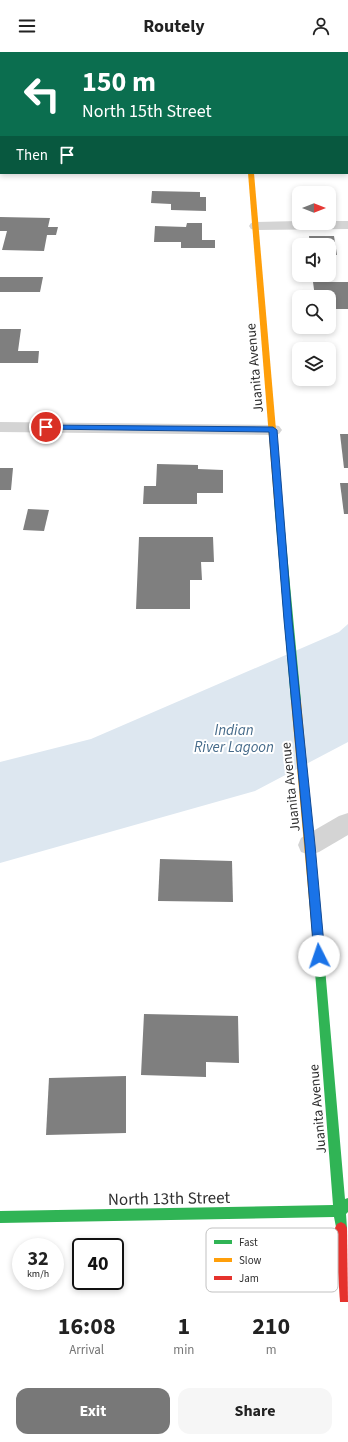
<!DOCTYPE html>
<html lang="en">
<head>
<meta charset="utf-8">
<style>
	:root { --surface:#fff; --page:#f6f6f6; --text:#222; --muted:#767676; --accent:#787878 }
	body { margin:0; font-family:"Source Sans 3",sans-serif; background:var(--page); color:var(--text); height:100vh; display:flex; flex-direction:column; font-size:15px; white-space:nowrap }
	* { box-sizing:border-box; margin:0 }
	p { font-size:13px; color:var(--muted) }
	.icon { flex:none; width:22px; height:22px; fill:none; stroke:currentColor; stroke-width:2; stroke-linecap:round; stroke-linejoin:round }
	.map { position:relative; height:1250px; overflow:hidden }
	.panel { display:flex; flex-direction:column; background:var(--surface); flex:1 }
	.panel>* { flex:none }
	.guide { position:absolute; left:0px; top:0px; width:348px; height:122px; box-shadow:0 2px 6px #0003; background:#0b6e4f; color:#fff; overflow:hidden }
	.needle { width:26px; rotate:90deg }
	.fabs { position:absolute; left:292px; top:134px; display:grid; gap:8px }
	.fabs a { display:grid; place-items:center; width:44px; height:44px; border-radius:8px; background:var(--surface); box-shadow:0 2px 6px #0003; font-size:20px }
	.speed { position:absolute; left:12px; top:1186px; display:flex; gap:8px; font-size:20px; font-weight:700; text-align:center }
	.speed>* { display:grid; place-content:center; width:52px; height:52px; border-radius:50%; background:var(--surface); box-shadow:0 2px 6px #0003; line-height:1 }
	.speed small { font-size:10px; font-weight:400 }
	.speed .limit { border:2px solid #111; border-radius:6px; background:#fff; color:#111 }
	.pin { position:absolute; display:grid; place-items:center; width:34px; height:34px; color:#fff; margin:-17px; border:2px solid #fff; border-radius:50%; box-shadow:0 1px 4px #0007 }
	.me { position:absolute; width:44px; margin:-22px; rotate:356deg; stroke-linejoin:round; filter:drop-shadow(0 0 3px #0008) }
	.turn { display:flex; align-items:center; gap:14px; height:84px; padding:0 16px; font-size:18px }
	.turn .icon { width:52px; height:52px; stroke-width:2.5 }
	.turn b { display:block; font-size:28px; line-height:34px }
	.then { display:flex; align-items:center; height:38px; padding:0 16px; background:#0003; gap:8px; font-size:15px }
	.eta { display:flex; justify-content:space-evenly; align-items:center; height:68px; text-align:center }
	.eta b { font-size:24px; font-weight:700; line-height:28px }
	.button { display:flex; gap:8px; margin-top:auto; padding:8px 16px }
	.button a { flex:1; height:46px; border-radius:12px; background:var(--accent); color:#fff; font-size:16px; font-weight:700; line-height:46px; text-align:center }
	.button a+a { background:var(--page); color:var(--text) }
	header { display:flex; justify-content:space-between; align-items:center; height:52px; padding:0 16px; background:var(--surface); font-size:18px; font-weight:700 }
	.map>svg:first-child { display:block }
</style>
</head>
<body>
<header><svg class="icon" aria-label="menu" viewBox="0 0 24 24"><path d="M4 6h16M4 12h16M4 18h16"/></svg>Routely<svg class="icon" aria-label="person" viewBox="0 0 24 24"><circle cx="12" cy="8" r="4"/><path d="M4 21q1-7 8-7t8 7"/></svg></header>
<div class="map">
<svg width="348" height="1250" viewBox="0 0 348 1250">
	<rect width="100%" height="100%" fill="#fff"/>
	<!-- water -->
	<polygon fill="#dde7f0" points="348,572 348,690 255,739 0,811 0,710 91,687 339,580"/>
	<!-- building -->
	<g fill="#7f7f7f">
		<polygon points="152,139 200,140 200,145 206,145 206,159 171,158 171,152 151,151"/>
		<polygon points="0,165 50,166 48,175 58,175 56,183 47,183 44,199 2,198 7,179 0,179"/>
		<polygon points="187,171 202,171 202,188 215,188 215,196 181,196 181,190 154,190 155,174 186,175"/>
		<polygon points="309,184 334,184 337,203 329,202 329,193 310,193"/>
		<polygon points="0,225 43,225 40,240 0,240"/>
		<polygon points="313,230 348,230 348,257 329,257 329,245 315,245"/>
		<polygon points="0,277 21,277 18,299 39,299 38,311 0,311"/>
		<polygon points="340,382 348,382 348,416 344,416"/>
		<polygon points="157,412 198,413 198,417 223,418 223,441 197,441 197,452 143,452 144,434 156,434"/>
		<polygon points="0,416 13,416 11,438 0,438"/>
		<polygon points="340,431 348,431 348,462 344,462"/>
		<polygon points="28,457 49,458 44,479 23,478"/>
		<polygon points="139,485 213,485 214,510 201,510 202,528 190,528 190,557 136,557"/>
		<polygon points="160,807 232,809 233,850 158,849"/>
		<polygon points="144,962 238,964 239,1011 206,1010 206,1025 141,1023"/>
		<polygon points="126,1024 126,1081 46,1083 49,1026"/>
	</g>
	<g fill="none" stroke-linecap="round" stroke-linejoin="round">
		<!-- street -->
		<g fill="#d4d4d4" fill-rule="evenodd">
			<rect x="0" y="45" width="1" height="8"/>
			<rect x="347" y="48" width="1" height="8"/>
			<polygon points="299,169 299,171 329,171 329,169 348,169 348,177 256,178 251,177 249,174 251,171 256,170"/>
			<polygon points="0,370 273,373 279,374 282,378 279,382 273,383 0,380"/>
			<polygon points="348,761 348,783 319,800 310,803 301,800 298,793 301,786 339,764"/>
		</g>
		<!-- fast -->
		<g fill="#30b455" fill-rule="evenodd">
			<polygon points="278,445 282,448 301,649 299,651 293,651 291,649 274,448"/>
			<polygon points="317,876 321,878 322,881 345,1147 348,1146 348,1160 346,1162 347,1176 345,1180 341,1182 337,1180 334,1165 0,1171 0,1159 333,1153 312,881 313,878"/>
		</g>
		<!-- slow -->
		<g fill="#ff9f0a" fill-rule="evenodd">
			<polygon points="248,121 254,121 282,448 278,451 274,448"/>
			<polygon points="296,646 299,647 301,649 322,881 321,884 317,886 313,884 312,881 291,649 293,647"/>
		</g>
		<!-- jam -->
		<g fill="#e5322d" fill-rule="evenodd">
			<rect x="237" y="0" width="4" height="1"/>
			<polygon points="341,1170 345,1172 347,1176 348,1250 340,1250 335,1176 337,1172"/>
		</g>
	</g>
	<!-- route -->
	<polygon fill="#1a73e8" stroke="#114b97" points="46,373 273,375 277,378 292,568 315,793 325,904 323,907 319,909 315,907 314,904 305,793 284,568 269,380 43,377 42,375"/>
	<g text-anchor="middle" stroke-width="4" stroke-linejoin="round" paint-order="stroke">
		<!-- street labels -->
		<g font-size="14" fill="#303030" stroke="#fff">
			<text transform="translate(254 316) rotate(-95)" y="5">Juanita Avenue</text>
			<text transform="translate(290 735) rotate(-96)" y="5">Juanita Avenue</text>
			<text transform="translate(317 1057) rotate(-95)" y="5">Juanita Avenue</text>
		</g>
		<!-- water labels -->
		<g font-size="15" font-style="italic" fill="#466b8a" stroke="#fff">
			<text x="234" y="683">Indian<tspan x="234" dy="17">River Lagoon</tspan></text>
		</g>
		<!-- near-street labels -->
		<g font-size="17" fill="#303030" stroke="#fff">
			<text transform="translate(169 1146) rotate(-1)" y="6">North 13th Street</text>
		</g>
	</g>
	<!-- legend -->
	<rect x="206" y="1176" width="132" height="64" rx="6" fill="#fff" stroke="#c1c1c1" stroke-width="1"/>
	<rect x="214" y="1188" width="18" height="4" fill="#30b455"/>
	<rect x="214" y="1206" width="18" height="4" fill="#ff9f0a"/>
	<rect x="214" y="1224" width="18" height="4" fill="#e5322d"/>
	<g font-size="11" fill="#303030">
		<text x="239" y="1194">Fast</text>
		<text x="239" y="1212">Slow</text>
		<text x="239" y="1230">Jam</text>
	</g>
</svg>
<div class="fabs">
<a><svg class="needle" viewBox="-14 -14 28 28"><path d="M0-13l5 13h-10z" fill="#e53935"/><path d="M0 13l5-13h-10z" fill="#767676"/></svg></a>
<a><svg class="icon" aria-label="sound" viewBox="0 0 24 24"><path d="M4 9h4l5-4v14l-5-4H4zM17 9q2 3 0 6"/></svg></a>
<a><svg class="icon" aria-label="search" viewBox="0 0 24 24"><circle cx="10" cy="10" r="6"/><path d="M15 15l6 6"/></svg></a>
<a><svg class="icon" aria-label="layers" viewBox="0 0 24 24"><path d="M12 4l9 5-9 5-9-5zM3 14l9 5 9-5"/></svg></a>
</div>
<div class="speed"><div>32<small>km/h</small></div><div class="limit">40</div></div>
<div class="pin" style="left:46px;top:375px;background:#d93025"><svg class="icon" aria-label="arrive" viewBox="0 0 24 24"><path d="M6 21V4h12l-3 4 3 4H6"/></svg></div>
<svg class="me" style="left:319px;top:904px" viewBox="-20 -20 40 40"><circle r="19" fill="#fff"/><path d="M0-13L10 11 0 6-10 11z" fill="#1a73e8"/></svg>
<div class="guide">
<div class="turn"><svg class="icon" aria-label="left" viewBox="0 0 24 24"><path d="M17 20v-9H6M10 6l-5 5 5 5"/></svg><div><b>150 m</b>North 15th Street</div></div>
<div class="then">Then<svg class="icon" aria-label="arrive" viewBox="0 0 24 24"><path d="M6 21V4h12l-3 4 3 4H6"/></svg></div>
</div>
</div>
<section class="panel">
<div class="eta">
<div><b>16:08</b><p>Arrival</p></div>
<div><b>1</b><p>min</p></div>
<div><b>210</b><p>m</p></div>
</div>
<div class="button"><a>Exit</a><a>Share</a></div>
</section>
</body>
</html>
